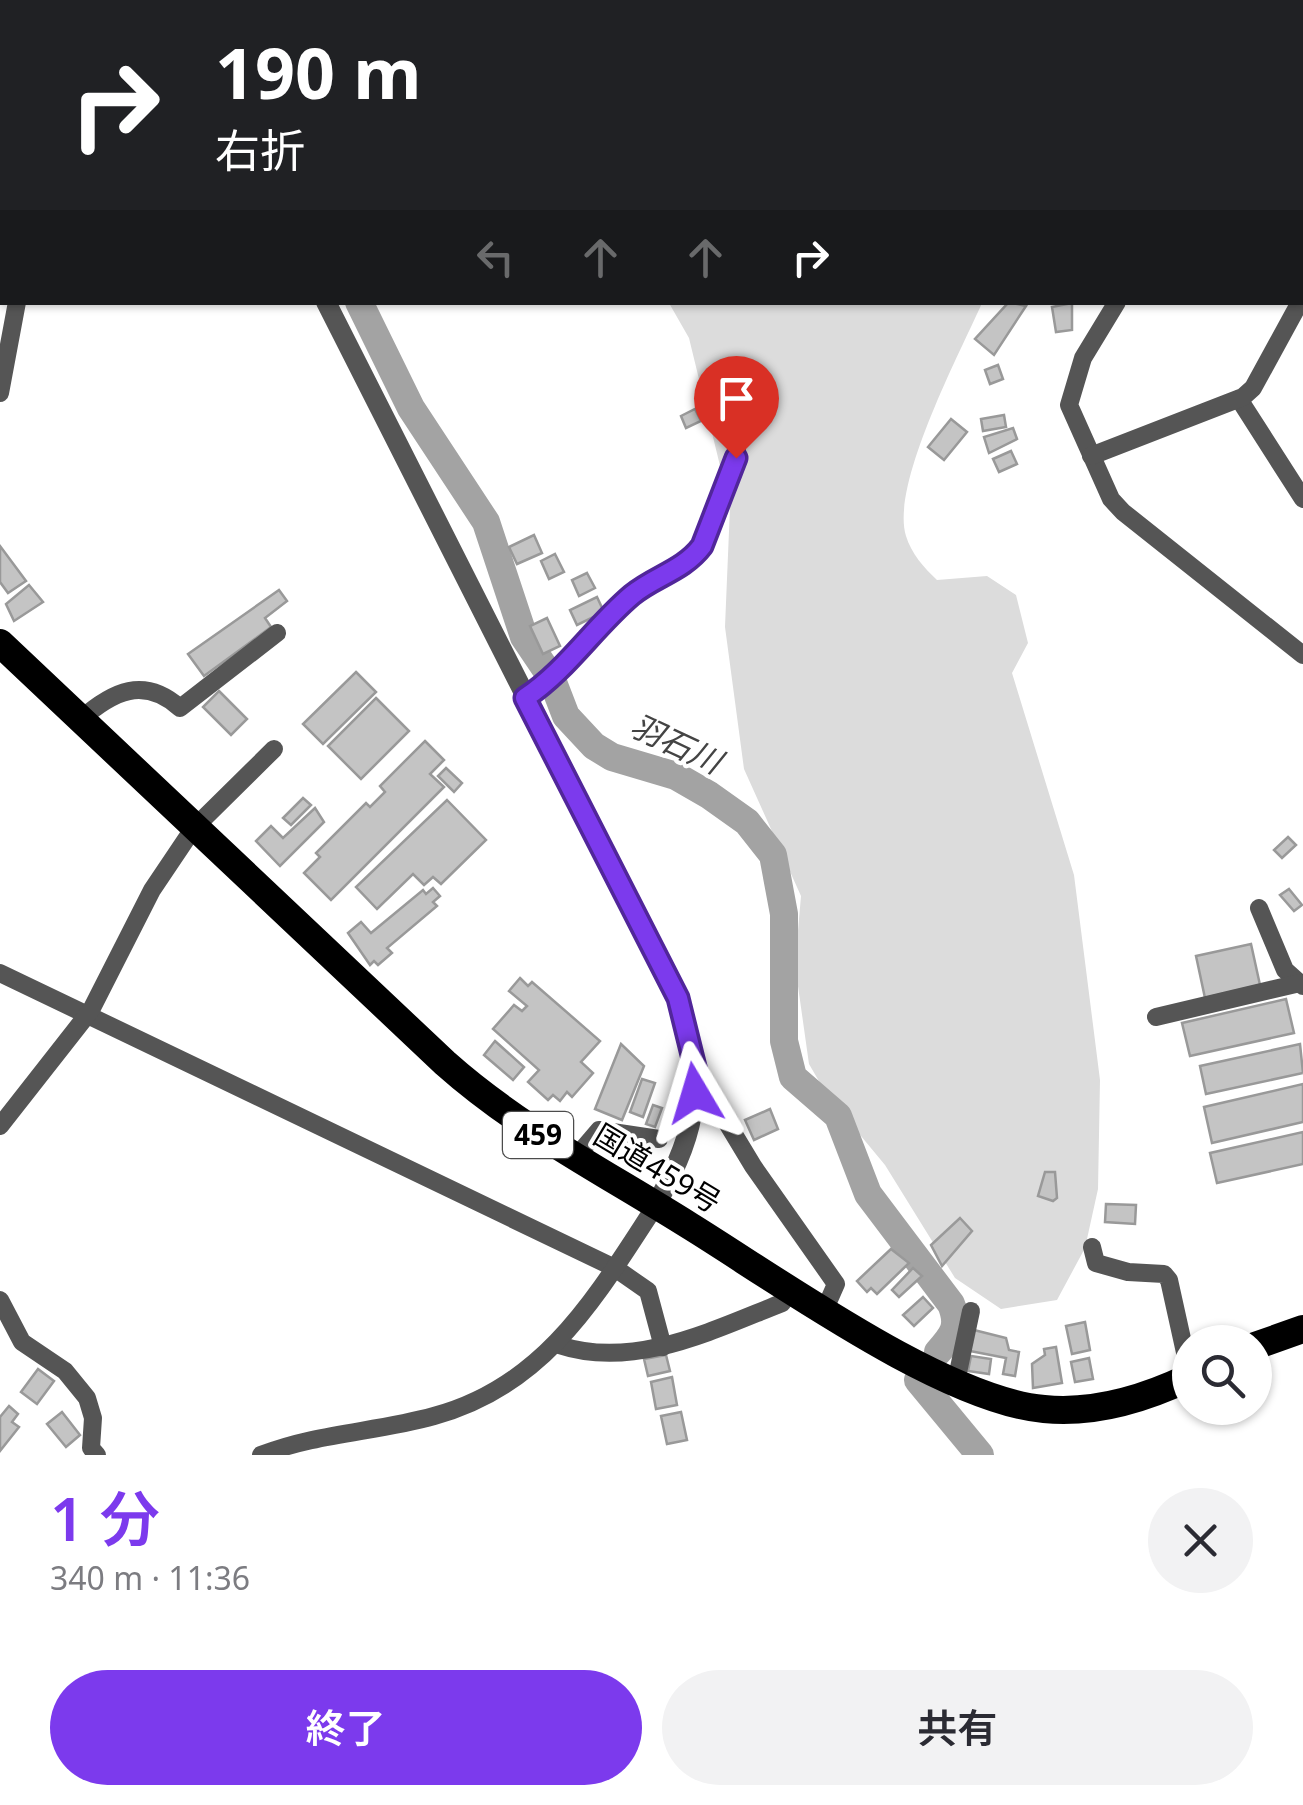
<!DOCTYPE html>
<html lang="ja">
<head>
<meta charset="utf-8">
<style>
	:root { --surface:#fff; --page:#f2f2f3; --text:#2b2b33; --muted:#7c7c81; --accent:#7c3aed }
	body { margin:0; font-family:"Noto Sans","Noto Sans JP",sans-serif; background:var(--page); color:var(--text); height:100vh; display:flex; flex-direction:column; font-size:38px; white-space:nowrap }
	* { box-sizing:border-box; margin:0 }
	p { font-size:32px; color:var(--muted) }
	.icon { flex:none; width:55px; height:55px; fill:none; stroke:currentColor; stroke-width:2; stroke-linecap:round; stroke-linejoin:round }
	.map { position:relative; height:1455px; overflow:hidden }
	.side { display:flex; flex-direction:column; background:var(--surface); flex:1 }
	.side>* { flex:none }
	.guide { position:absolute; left:0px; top:0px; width:1305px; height:305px; box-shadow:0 2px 8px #0004; background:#202124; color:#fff; overflow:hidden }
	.tools { position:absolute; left:1172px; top:1325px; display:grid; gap:20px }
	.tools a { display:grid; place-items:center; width:100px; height:100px; border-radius:50%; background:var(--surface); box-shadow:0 2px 8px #0004; font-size:50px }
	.pin { position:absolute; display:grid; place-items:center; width:85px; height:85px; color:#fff; margin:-102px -42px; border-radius:50% 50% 50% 0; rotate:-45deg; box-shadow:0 0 10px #0007 }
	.pin .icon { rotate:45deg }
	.me { position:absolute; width:110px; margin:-55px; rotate:353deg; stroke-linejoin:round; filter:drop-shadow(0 0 8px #0008) }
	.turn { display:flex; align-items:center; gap:35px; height:210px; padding:0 50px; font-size:45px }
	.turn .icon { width:130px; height:130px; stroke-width:2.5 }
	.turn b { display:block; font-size:70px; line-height:85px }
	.lanes { display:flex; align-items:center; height:95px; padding:0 50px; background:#0003; justify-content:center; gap:50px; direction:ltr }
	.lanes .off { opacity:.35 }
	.round { display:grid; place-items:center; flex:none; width:105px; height:105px; border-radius:52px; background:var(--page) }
	.headline { display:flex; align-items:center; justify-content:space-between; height:170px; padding:0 50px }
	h1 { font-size:60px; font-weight:600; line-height:75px; color:var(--accent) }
	.action { display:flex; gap:20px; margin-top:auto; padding:20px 50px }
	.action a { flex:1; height:115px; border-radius:60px; background:var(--accent); color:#fff; font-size:40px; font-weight:600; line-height:115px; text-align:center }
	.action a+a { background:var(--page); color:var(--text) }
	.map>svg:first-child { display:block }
</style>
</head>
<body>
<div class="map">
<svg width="1303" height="1455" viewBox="0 0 1303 1455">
	<rect width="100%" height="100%" fill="#fff"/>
	<!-- green -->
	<g fill="#dcdcdc">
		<polygon points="568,0 920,0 921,2 567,2"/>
		<path d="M669 303H982C960 353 890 485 906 536 911 553 924 568 937 580L987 576 1016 595 1028 643 1012 673 1074 875 1100 1080 1098 1189 1085 1248 1057 1300 1001 1309 955 1278 885 1165 827 1095 809 1064 795 965 801 896 744 769 725 627 730 507 689 338Z"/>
	</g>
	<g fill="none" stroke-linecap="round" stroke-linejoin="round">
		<!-- river -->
		<g stroke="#a3a3a3" stroke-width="28">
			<polyline points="193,0 196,2"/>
			<path d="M359 302 411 408 486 522 524 637 551 677 566 716 594 746 612 757 676 776 709 795 747 822 773 855 784 914V1041L793 1077 838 1116 868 1194 951 1304C960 1326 954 1334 938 1352"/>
			<polyline points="918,1380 980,1455"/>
		</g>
	</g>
	<!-- building -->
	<g fill="#c4c4c4" stroke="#999" stroke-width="2.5">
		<polygon points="1009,302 1026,306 994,355 975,339"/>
		<polygon points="1072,303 1072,330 1056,332 1052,307"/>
		<polygon points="998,365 1003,379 990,384 985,370"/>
		<polygon points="695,409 701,421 686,428 681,416"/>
		<polygon points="1004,415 1006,427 983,431 981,419"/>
		<polygon points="951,419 967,432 944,460 928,447"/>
		<polygon points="1013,428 1017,439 989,453 984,437"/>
		<polygon points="1011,451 1017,464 999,472 993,459"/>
		<polygon points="534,535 542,553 517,564 509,547"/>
		<polygon points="0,546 26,581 8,593 0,582"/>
		<polygon points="555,554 564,572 549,579 541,561"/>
		<polygon points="587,573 595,588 579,596 572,580"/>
		<polygon points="29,585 43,602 14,621 6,604"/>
		<polygon points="279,590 287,601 265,618 271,627 204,676 188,654"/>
		<polygon points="597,597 604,612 577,625 570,610"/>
		<polygon points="547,618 560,646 543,654 530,626"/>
		<polygon points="356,672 376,692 323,744 303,724"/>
		<polygon points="219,691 247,719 231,735 203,707"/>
		<polygon points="376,698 409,731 361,779 328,746"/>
		<polygon points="425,741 444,760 430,774 444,787 331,900 304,873 320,857 316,853 366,803 370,807 385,792 380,786"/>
		<polygon points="446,768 462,783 454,792 438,776"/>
		<polygon points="303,798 311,805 291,825 283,818"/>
		<polygon points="447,800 486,840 441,884 433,877 424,885 413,874 377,909 356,887"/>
		<polygon points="315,808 324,822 280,866 256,841 271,826 283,838"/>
		<polygon points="1288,837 1296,845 1282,858 1274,850"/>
		<polygon points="433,888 440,896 433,902 437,906 387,948 392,953 378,965 374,961 370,965 348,933 361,922 371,933 423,890 426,894"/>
		<polygon points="1289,889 1302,905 1294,911 1280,895"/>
		<polygon points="1251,944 1260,985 1205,998 1196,956"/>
		<polygon points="520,978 528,986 532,982 600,1041 581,1062 593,1073 572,1097 567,1092 560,1101 553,1095 548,1100 528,1082 539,1070 493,1029 514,1005 522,1011 527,1006 509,991"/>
		<polygon points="1286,999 1294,1033 1190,1056 1182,1023"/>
		<polygon points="495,1041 524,1067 513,1080 484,1055"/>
		<polygon points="621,1044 644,1066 622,1120 595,1109"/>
		<polygon points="1300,1044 1303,1073 1206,1094 1200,1066"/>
		<polygon points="642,1079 655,1083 643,1117 630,1112"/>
		<polygon points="1303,1084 1303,1122 1212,1143 1204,1107"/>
		<polygon points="653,1105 662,1108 655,1127 646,1124"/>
		<polygon points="770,1109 778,1129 754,1140 745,1120"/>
		<polygon points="1303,1132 1303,1164 1217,1183 1210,1153"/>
		<polygon points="1045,1172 1055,1172 1057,1198 1053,1201 1038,1196"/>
		<polygon points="1106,1204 1136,1205 1135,1224 1105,1222"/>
		<polygon points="960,1218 972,1231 942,1266 931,1245"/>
		<polygon points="891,1249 909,1263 877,1294 871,1288 867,1292 857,1281"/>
		<polygon points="913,1268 922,1276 899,1297 892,1290"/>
		<polygon points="923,1297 933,1308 914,1326 903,1315"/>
		<polygon points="1085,1322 1090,1350 1072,1354 1066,1326"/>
		<polygon points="974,1330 1006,1338 1009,1350 1019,1352 1015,1376 1003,1374 1006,1358 970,1351"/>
		<polygon points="1056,1347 1062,1383 1033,1388 1032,1364 1045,1355 1044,1349"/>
		<polygon points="666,1355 670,1371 648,1376 644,1359"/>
		<polygon points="971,1356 991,1359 989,1374 968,1371"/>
		<polygon points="1089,1358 1093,1379 1075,1382 1071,1362"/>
		<polygon points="38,1369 54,1381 37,1404 21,1392"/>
		<polygon points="672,1377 677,1405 656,1409 651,1382"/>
		<polygon points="9,1406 18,1414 12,1422 19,1427 0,1451 0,1417"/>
		<polygon points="62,1412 80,1435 66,1447 47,1424"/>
		<polygon points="681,1412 687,1440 667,1444 661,1416"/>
	</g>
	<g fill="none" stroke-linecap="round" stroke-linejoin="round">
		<!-- minor -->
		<g stroke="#555" stroke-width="18">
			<polyline points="323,0 324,2"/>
			<polyline points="1054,0 1055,2"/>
			<polyline points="1075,0 1076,2"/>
			<polyline points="543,2 544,0"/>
			<polyline points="1222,2 1222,0"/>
			<polyline points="0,243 2,245"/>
			<polyline points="1117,302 1083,358 1069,405 1111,499 1123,512 1303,655"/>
			<polyline points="0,393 17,302"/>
			<polyline points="1239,399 1303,499"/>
			<polyline points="1091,456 1243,397 1253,388 1300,302"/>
			<path d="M525 697C567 670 594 627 632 595 655 575 683 571 702 546L736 458 738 436"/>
			<path d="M80 720C113 691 144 676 180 708L277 633"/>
			<polyline points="1259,908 1285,970 1303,986"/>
			<polyline points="0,973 615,1268 648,1291 663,1347"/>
			<polyline points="1156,1017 1300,983"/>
			<polyline points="695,1093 715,1103 753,1166 836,1284 825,1309"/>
			<polyline points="0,1126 91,1010 152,890 193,829 274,749"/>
			<polyline points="575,1158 599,1130 659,1139"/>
			<polyline points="1092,1247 1096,1263 1128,1272 1164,1274 1169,1280 1190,1375"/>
			<polyline points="0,1300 22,1342 65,1371 87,1398 93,1418 91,1448 97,1455"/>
			<path d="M559 1345C634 1370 713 1330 782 1303L792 1289"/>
			<polyline points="956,1382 971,1311"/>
			<path d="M261 1455C317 1433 377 1432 434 1416 546 1386 597 1295 656 1205"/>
		</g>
		<!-- tertiary -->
		<g stroke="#555" stroke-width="20">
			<polyline points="140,0 143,2"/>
			<path d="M326 302 678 997C702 1089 702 1120 656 1205"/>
		</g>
		<!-- trunk -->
		<g stroke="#000" stroke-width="28">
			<path d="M0 643 445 1063C519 1129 606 1173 690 1226 779 1281 944 1400 1044 1409 1093 1414 1146 1398 1190 1377"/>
			<polyline points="1255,1346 1303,1329"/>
		</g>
	</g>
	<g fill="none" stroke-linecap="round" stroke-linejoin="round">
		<defs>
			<path id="route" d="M695 1093 696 1071 678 998 525 698C567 670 594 627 632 595 655 576 683 571 702 546L736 458"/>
		</defs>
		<!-- route casing -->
		<use href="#route" stroke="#51269a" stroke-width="25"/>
		<!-- route -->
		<use href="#route" stroke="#7c3aed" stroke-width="18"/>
	</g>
	<g text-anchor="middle" stroke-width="8" stroke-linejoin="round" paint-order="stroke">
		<!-- shield labels -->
		<rect fill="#fff" stroke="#4c4c4c" stroke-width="2.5" x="503" y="1112" width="70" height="46" rx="8"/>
		<g font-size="28" font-weight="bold" fill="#000">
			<text x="538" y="1145">459</text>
		</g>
		<!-- street labels -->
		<g font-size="30" fill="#000" stroke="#fff">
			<text transform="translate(657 1169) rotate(31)" y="10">国道459号</text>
		</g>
		<!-- water labels -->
		<g font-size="32" font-style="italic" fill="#444" stroke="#fff">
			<text transform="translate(676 744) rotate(25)" y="11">羽石川</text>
		</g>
	</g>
</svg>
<div class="tools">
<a><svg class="icon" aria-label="search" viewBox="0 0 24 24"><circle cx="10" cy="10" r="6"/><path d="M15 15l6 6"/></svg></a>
</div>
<div class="pin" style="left:736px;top:458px;background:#d93025"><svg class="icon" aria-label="arrive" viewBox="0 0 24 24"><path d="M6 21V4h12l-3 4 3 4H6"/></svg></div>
<svg class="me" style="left:695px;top:1093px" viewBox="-20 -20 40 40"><path d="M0-17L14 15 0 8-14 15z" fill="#7c3aed" stroke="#fff" stroke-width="4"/></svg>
<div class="guide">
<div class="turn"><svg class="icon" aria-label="right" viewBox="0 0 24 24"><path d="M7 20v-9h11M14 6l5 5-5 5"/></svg><div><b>190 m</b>右折</div></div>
<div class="lanes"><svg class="icon off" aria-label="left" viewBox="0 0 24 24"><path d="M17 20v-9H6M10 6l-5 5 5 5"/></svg><svg class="icon off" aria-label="ahead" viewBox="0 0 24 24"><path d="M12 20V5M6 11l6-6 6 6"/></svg><svg class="icon off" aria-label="ahead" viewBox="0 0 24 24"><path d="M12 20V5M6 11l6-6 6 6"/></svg><svg class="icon" aria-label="right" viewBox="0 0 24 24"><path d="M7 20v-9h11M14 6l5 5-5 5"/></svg></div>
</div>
</div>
<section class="side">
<div class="headline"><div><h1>1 分</h1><p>340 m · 11:36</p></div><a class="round"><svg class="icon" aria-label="close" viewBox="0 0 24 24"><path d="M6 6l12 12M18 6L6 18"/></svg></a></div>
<div class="action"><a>終了</a><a>共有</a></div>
</section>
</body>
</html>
